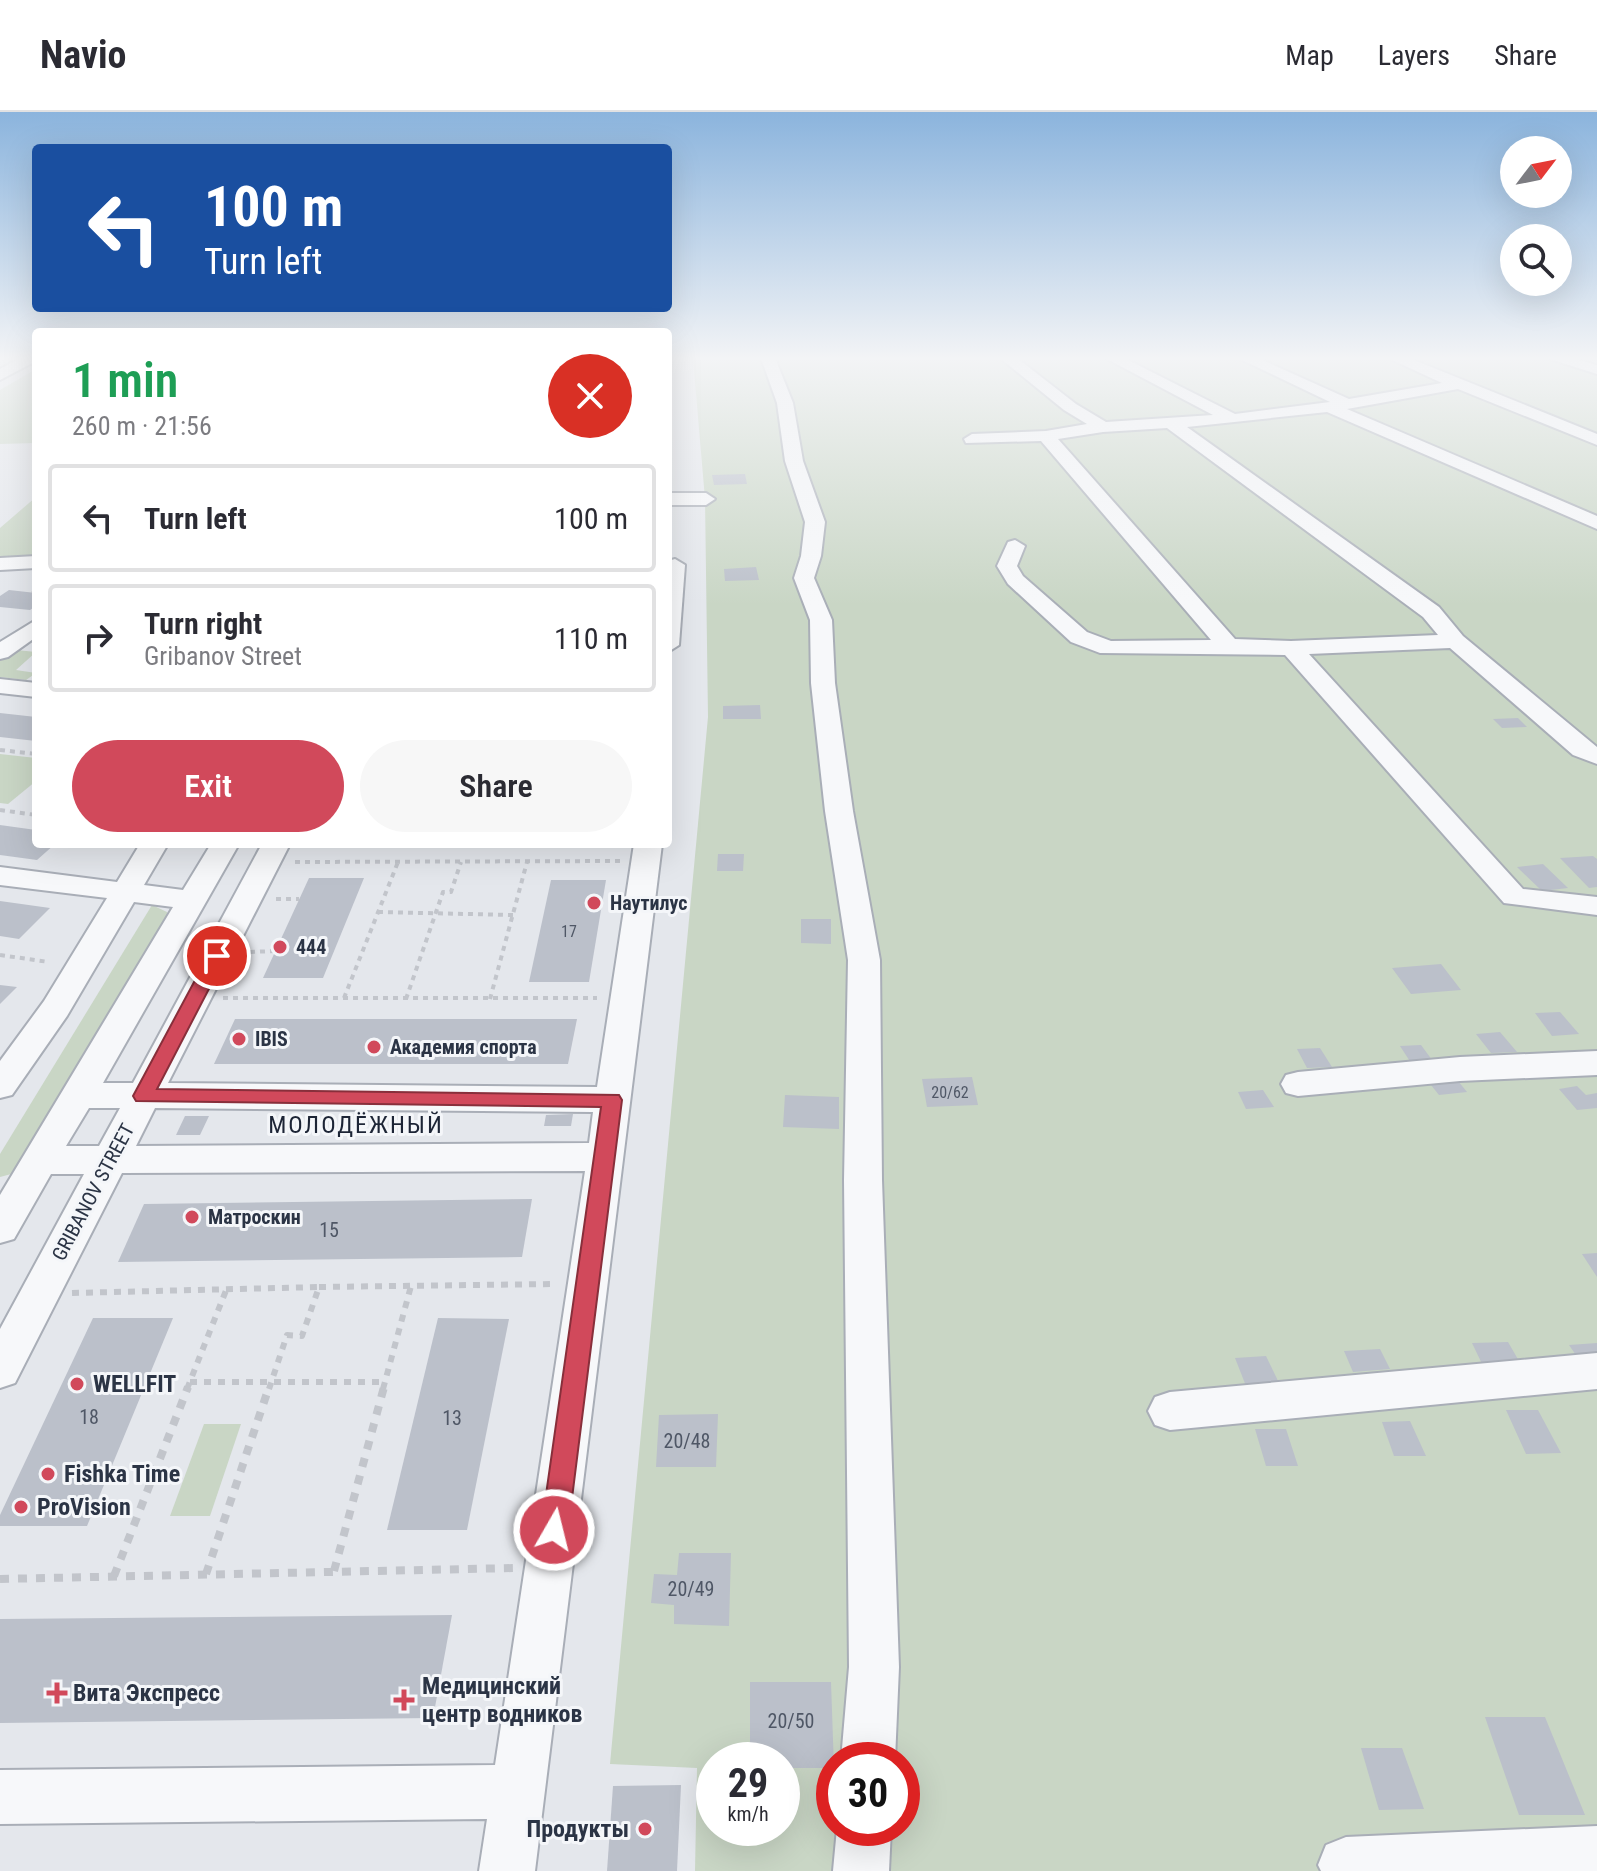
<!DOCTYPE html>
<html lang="en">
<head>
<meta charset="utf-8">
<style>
	:root { --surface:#fff; --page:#f7f7f7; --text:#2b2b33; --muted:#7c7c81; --line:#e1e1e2; --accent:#d1495b }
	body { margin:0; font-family:"Roboto Condensed",sans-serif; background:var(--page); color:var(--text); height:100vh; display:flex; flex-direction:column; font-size:30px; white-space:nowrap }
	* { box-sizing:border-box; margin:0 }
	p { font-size:26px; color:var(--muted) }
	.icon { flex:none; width:44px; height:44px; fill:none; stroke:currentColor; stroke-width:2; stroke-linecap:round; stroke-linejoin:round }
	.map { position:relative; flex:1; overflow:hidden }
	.panel { position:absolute; left:32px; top:216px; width:640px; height:520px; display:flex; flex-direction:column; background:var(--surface); border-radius:8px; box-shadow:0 8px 32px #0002 }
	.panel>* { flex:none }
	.banner { position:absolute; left:32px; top:32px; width:640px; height:168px; border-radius:8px; box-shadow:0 8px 32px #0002; background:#1a4fa0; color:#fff; overflow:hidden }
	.needle { width:52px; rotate:58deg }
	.fabs { position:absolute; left:1500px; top:24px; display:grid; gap:16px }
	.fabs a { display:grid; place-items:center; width:72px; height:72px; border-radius:50%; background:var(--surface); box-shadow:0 8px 32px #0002; font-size:40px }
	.speed { position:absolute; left:696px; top:1630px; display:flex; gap:16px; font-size:40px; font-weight:700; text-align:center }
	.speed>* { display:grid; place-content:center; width:104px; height:104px; border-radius:50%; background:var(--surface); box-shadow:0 8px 32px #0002; line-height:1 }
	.speed small { font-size:20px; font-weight:400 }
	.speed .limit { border:12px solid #d22; background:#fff; color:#111 }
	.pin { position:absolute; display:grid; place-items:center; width:68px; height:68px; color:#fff; margin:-34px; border:4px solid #fff; border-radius:50%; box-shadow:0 2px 8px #0007 }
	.me { position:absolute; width:88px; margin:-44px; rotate:8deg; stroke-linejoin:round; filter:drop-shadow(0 0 6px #0008) }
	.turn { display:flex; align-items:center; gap:28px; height:168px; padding:0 40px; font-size:36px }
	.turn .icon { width:104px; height:104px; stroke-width:2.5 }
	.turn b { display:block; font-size:56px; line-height:68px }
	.round { display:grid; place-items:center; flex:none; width:84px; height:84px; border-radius:42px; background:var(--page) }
	.summary { display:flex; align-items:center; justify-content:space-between; height:136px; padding:0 40px }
	h1 { font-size:48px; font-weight:600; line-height:60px; color:#1e9e55 }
	.button { display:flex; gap:16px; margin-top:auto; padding:16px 40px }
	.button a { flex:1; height:92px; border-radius:48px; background:var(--accent); color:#fff; font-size:32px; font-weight:600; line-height:92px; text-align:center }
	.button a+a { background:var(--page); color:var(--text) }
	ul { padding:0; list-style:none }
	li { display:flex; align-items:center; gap:24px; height:108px; margin:0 16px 12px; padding:0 24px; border:4px solid var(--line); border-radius:8px }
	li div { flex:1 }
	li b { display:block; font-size:30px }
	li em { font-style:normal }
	header { display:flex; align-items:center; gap:48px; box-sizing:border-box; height:112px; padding:0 40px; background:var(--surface); border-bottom:2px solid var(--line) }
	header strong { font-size:38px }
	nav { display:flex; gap:44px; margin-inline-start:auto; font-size:28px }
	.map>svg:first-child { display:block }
</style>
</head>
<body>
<header>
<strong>Navio</strong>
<nav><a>Map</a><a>Layers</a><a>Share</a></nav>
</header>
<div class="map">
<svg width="1597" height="1759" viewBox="0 0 1597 1759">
	<rect width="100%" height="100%" fill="#e4e7ec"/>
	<!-- green -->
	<g fill="#c9d6c5" fill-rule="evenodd">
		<path d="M693 246H1597V1759H695L697 1656 610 1652 708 605 705 387ZM714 1648H782V1716H714ZM834 1648H902V1716H834Z"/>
		<polygon points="36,257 36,331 0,332 0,278"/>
		<polygon points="36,385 36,449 0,452 0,416"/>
		<polygon points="16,538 36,540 16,558 36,561 26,568 0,565 0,549"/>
		<polygon points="0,642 36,646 36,669 8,692 0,691"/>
		<polygon points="152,793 167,800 169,812 15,1061 0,1065 0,1042"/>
		<polygon points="204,1312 241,1312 210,1404 170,1404"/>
	</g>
	<!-- building -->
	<g fill="#bbc0ca">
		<polygon points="745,362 747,372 714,373 712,363"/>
		<polygon points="756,455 759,468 725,469 724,457"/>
		<polygon points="9,478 36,481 36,494 30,498 0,495 0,484"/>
		<polygon points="760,593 761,607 723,607 723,594"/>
		<polygon points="0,601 36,605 36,629 0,625"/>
		<polygon points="1518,606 1527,615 1502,616 1493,607"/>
		<polygon points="0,713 36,718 36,732 55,732 37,748 0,743"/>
		<polygon points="323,732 609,732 609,735 322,736"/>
		<polygon points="718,742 744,742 743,759 717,759"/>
		<polygon points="1593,744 1597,747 1597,775 1589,776 1560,746"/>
		<polygon points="1543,752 1568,776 1542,779 1517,755"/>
		<polygon points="309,766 364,766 323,866 263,866"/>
		<polygon points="551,768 606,768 589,870 529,870"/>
		<polygon points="0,789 50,796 19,827 0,824"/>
		<polygon points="801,807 831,807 831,832 801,831"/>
		<polygon points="1441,852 1461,878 1411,882 1392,856"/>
		<polygon points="0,873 17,875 0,892"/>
		<polygon points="1560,900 1579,922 1552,924 1535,901"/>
		<polygon points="235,907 577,907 568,952 214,952"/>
		<polygon points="1500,920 1517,940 1491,941 1476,922"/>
		<polygon points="1421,933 1435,952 1413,954 1400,934"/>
		<polygon points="1320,936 1332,955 1307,956 1297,937"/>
		<polygon points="1454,964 1467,980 1439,983 1427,968"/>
		<polygon points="972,965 978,993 927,995 922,967"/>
		<polygon points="1577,974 1586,983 1597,981 1597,996 1577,998 1559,977"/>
		<polygon points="1263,978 1274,995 1246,997 1238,980"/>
		<polygon points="785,983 839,985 839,1017 783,1015"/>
		<polygon points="573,1002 571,1014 544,1014 546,1003"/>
		<polygon points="185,1004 209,1004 200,1023 176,1023"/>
		<polygon points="532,1087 522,1145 118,1150 144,1092"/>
		<polygon points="1597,1141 1597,1165 1582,1142"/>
		<polygon points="93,1206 173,1206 87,1414 0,1414 0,1403"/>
		<polygon points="438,1206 509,1207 467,1418 387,1418"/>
		<polygon points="1508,1230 1523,1256 1485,1258 1472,1231"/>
		<polygon points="1597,1231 1597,1251 1582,1252 1569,1233"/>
		<polygon points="1380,1237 1390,1257 1353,1260 1344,1239"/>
		<polygon points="1266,1244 1279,1271 1246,1274 1235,1246"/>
		<polygon points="1506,1298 1538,1298 1561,1341 1526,1342"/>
		<polygon points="718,1302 716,1355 656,1355 659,1303"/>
		<polygon points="1410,1309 1426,1344 1394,1344 1382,1310"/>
		<polygon points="1255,1317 1286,1317 1298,1354 1266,1354"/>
		<polygon points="679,1441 731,1441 729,1514 674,1512 674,1493 651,1491 654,1462 677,1463"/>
		<polygon points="452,1503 433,1606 0,1611 0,1507"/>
		<polygon points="750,1570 831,1570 834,1656 782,1656 782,1648 750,1648"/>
		<polygon points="1485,1605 1545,1605 1585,1703 1519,1703"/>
		<polygon points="1361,1636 1402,1636 1424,1697 1379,1698"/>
		<polygon points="681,1673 677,1759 607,1759 613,1674"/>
	</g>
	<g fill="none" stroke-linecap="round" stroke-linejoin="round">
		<defs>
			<g id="minor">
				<polygon points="20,246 36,246 36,249 0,268 0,257"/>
				<polygon points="761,246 775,246 793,291 803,349 825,410 821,444 814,466 832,508 835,571 853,699 880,848 882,1068 899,1555 895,1648 841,1648 849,1555 844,1068 848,848 825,699 811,571 810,508 794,466 801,444 805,410 785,349 777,291"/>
				<path d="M1000 246H1017L1076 292 1106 310 1213 303 1105 246H1124L1235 302 1330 290 1238 246H1258L1349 287 1442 271 1388 246H1409L1597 322V333L1458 277 1347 297 1597 404V417L1327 300 1187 315 1439 495 1463 524 1597 635V652L1573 643 1450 536 1309 542 1523 777 1597 785V803L1504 791 1285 543 1100 541 1071 530 1008 472 997 454 1008 430 1015 428 1025 434 1017 454 1023 464 1087 520 1111 529 1211 528 1041 329 966 331 964 327 972 322 1046 319 1087 312 1064 298ZM1167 316 1423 505 1438 523 1291 529 1235 527 1058 327 1103 320Z"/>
				<polygon points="1547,246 1571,246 1597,253 1597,262"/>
				<polygon points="668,381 706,381 715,387 706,393 668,393"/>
				<polygon points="36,444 36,456 0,458 0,446"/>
				<polygon points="675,447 685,453 679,533 668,540 668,449"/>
				<polygon points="36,508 36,525 8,545 0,547 0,530"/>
				<polygon points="0,567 36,571 36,585 0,581"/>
				<path d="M140 732H168L144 773 183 778 211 732H239L103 971H133L262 732H290L168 971 597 975 634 732H662L535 1759H479L487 1707 0 1712V1658L495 1653 585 1059 122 1061 15 1271 0 1276V1217L84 1062H51L14 1127 0 1131V1083L173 795 134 790 67 904 12 983 0 986V949L44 889 107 786 0 773V755L117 770ZM89 996H120L99 1034H66ZM155 996 593 1000 589 1031 136 1034Z"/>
				<polygon points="1597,939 1597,963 1460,969 1298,984 1286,981 1281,972 1286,963 1298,960 1460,945"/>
				<polygon points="1597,1241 1597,1277 1170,1318 1155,1313 1148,1299 1155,1285 1170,1280"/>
				<polygon points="1597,1714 1597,1759 1321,1759 1318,1753 1326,1733 1346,1725"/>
				<polygon points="837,1716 891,1716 889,1759 833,1759"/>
			</g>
		</defs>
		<!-- minor casing -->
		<use href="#minor" stroke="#a9aeb7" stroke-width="4"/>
		<!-- path-far3 -->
		<polyline stroke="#c2c5cb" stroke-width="3" stroke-dasharray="3 3" stroke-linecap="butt" points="32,481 36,479"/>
		<!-- path-far2 -->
		<g stroke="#c2c5cb" stroke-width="4" stroke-dasharray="5 5" stroke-linecap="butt">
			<polyline points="0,638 36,642"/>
			<polyline points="0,698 36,703"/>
			<polyline points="295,750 621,749"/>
			<polyline points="276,787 299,787"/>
			<polyline points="378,800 513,803"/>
			<polyline points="250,840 275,839"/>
			<polyline points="0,843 49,850"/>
			<polyline points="223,886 597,886"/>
			<polyline points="344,886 398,750"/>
			<polyline points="406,887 443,780 451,780 461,750"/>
			<polyline points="490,887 527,750"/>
		</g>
		<!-- path-far1 -->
		<g stroke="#c2c5cb" stroke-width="6" stroke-dasharray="7 7" stroke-linecap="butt">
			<polyline points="319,1175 554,1172"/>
			<polyline points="72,1181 319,1175 302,1224 287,1223 269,1277"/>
			<polyline points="190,1270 385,1270"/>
			<polyline points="187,1277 227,1176"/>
			<polyline points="383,1277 411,1174"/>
		</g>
		<!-- path -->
		<g stroke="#c2c5cb" stroke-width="8" stroke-dasharray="9 9" stroke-linecap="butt">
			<polyline points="334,1459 384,1275"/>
			<polyline points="206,1462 269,1275"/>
			<polyline points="114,1464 188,1275"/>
			<polyline points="0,1467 515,1456"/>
		</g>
		<!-- minor -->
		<use href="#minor" fill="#f7f8fa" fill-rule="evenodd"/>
	</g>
	<!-- sky -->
	<linearGradient id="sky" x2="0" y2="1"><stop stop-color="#8bb4dd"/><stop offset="0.5" stop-color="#f3f4f6"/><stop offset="1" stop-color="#f3f4f6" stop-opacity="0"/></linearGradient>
	<rect width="1597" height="493" fill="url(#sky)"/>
	<!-- route -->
	<polygon fill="#d1495b" stroke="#882f3b" stroke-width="2" points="217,838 226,844 157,977 619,983 622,988 568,1418 564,1427 554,1431 545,1427 541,1418 601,995 136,989 133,984 208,844"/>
	<!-- markers -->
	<g fill="#d1495b" stroke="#f4f6f9" stroke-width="3">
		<circle cx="594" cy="791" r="8"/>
		<circle cx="280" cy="835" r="8"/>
		<circle cx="239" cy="927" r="8"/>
		<circle cx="374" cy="935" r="8"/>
		<circle cx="192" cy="1105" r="8"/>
		<circle cx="77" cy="1272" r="8"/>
		<circle cx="48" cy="1362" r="8"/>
		<circle cx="21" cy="1395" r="8"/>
		<path d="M53 1569h8v8h8v8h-8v8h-8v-8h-8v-8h8z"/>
		<path d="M400 1576h8v8h8v8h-8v8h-8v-8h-8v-8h8z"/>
		<circle cx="645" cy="1717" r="8"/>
	</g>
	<g text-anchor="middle" stroke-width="6" stroke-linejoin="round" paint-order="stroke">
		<!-- number labels -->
		<g font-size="16" fill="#4f5766">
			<text x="569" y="825">17</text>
			<text x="950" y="986">20/62</text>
		</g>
		<!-- poi labels -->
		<g font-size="20" font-weight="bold" fill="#2b3445" stroke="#f4f6f9" text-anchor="start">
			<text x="610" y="798">Наутилус</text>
			<text x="296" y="842">444</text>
			<text x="255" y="934">IBIS</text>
			<text x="390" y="942">Академия спорта</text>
			<text x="208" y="1112">Матроскин</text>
		</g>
		<!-- street labels -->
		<g font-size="20" fill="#2b3445" stroke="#f4f6f9">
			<text transform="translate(93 1080) rotate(-62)" y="7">GRIBANOV STREET</text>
		</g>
		<!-- near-number labels -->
		<g font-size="20" fill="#4f5766">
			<text x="329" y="1125">15</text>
			<text x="89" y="1312">18</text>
			<text x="452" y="1313">13</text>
			<text x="687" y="1336">20/48</text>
			<text x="691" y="1484">20/49</text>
			<text x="791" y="1616">20/50</text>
		</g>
		<!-- quarter labels -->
		<g font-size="24" letter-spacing="2" fill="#1d2536" stroke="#f4f6f9">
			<text x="356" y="1021">МОЛОДЁЖНЫЙ</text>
		</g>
		<!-- near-poi labels -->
		<g font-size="24" font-weight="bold" fill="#2b3445" stroke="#f4f6f9" text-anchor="start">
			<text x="93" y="1280">WELLFIT</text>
			<text x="64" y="1370">Fishka Time</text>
			<text x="37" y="1403">ProVision</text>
			<text x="422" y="1582">Медицинский<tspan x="422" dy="28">центр водников</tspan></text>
			<text x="73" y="1589">Вита Экспресс</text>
			<text x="629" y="1725" text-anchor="end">Продукты</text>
		</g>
	</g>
</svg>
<div class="fabs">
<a><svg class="needle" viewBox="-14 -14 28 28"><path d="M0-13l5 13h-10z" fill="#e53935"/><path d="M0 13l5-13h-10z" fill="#7c7c81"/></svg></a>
<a><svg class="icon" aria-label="search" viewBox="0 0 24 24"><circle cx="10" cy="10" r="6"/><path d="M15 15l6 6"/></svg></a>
</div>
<div class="speed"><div>29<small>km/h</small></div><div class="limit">30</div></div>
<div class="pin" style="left:217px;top:844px;background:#d93025"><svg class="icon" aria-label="arrive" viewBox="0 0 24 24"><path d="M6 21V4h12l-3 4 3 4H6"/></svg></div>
<svg class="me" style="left:554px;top:1418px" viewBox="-20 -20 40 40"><circle r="17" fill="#d1495b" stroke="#fff" stroke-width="3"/><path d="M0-11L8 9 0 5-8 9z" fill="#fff"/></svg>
<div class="banner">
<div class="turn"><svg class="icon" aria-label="left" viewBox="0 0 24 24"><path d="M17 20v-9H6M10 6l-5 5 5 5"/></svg><div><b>100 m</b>Turn left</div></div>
</div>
<section class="panel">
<div class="summary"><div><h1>1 min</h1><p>260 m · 21:56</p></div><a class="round" style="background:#d93025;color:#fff"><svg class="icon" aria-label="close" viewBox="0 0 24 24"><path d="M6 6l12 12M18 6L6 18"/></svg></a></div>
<ul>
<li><svg class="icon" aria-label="left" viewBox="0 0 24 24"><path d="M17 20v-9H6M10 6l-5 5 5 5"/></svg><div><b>Turn left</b></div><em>100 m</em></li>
<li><svg class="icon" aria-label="right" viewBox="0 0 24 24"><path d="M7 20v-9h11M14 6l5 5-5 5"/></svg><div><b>Turn right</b><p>Gribanov Street</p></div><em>110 m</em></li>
</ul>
<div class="button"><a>Exit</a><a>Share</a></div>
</section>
</div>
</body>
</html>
